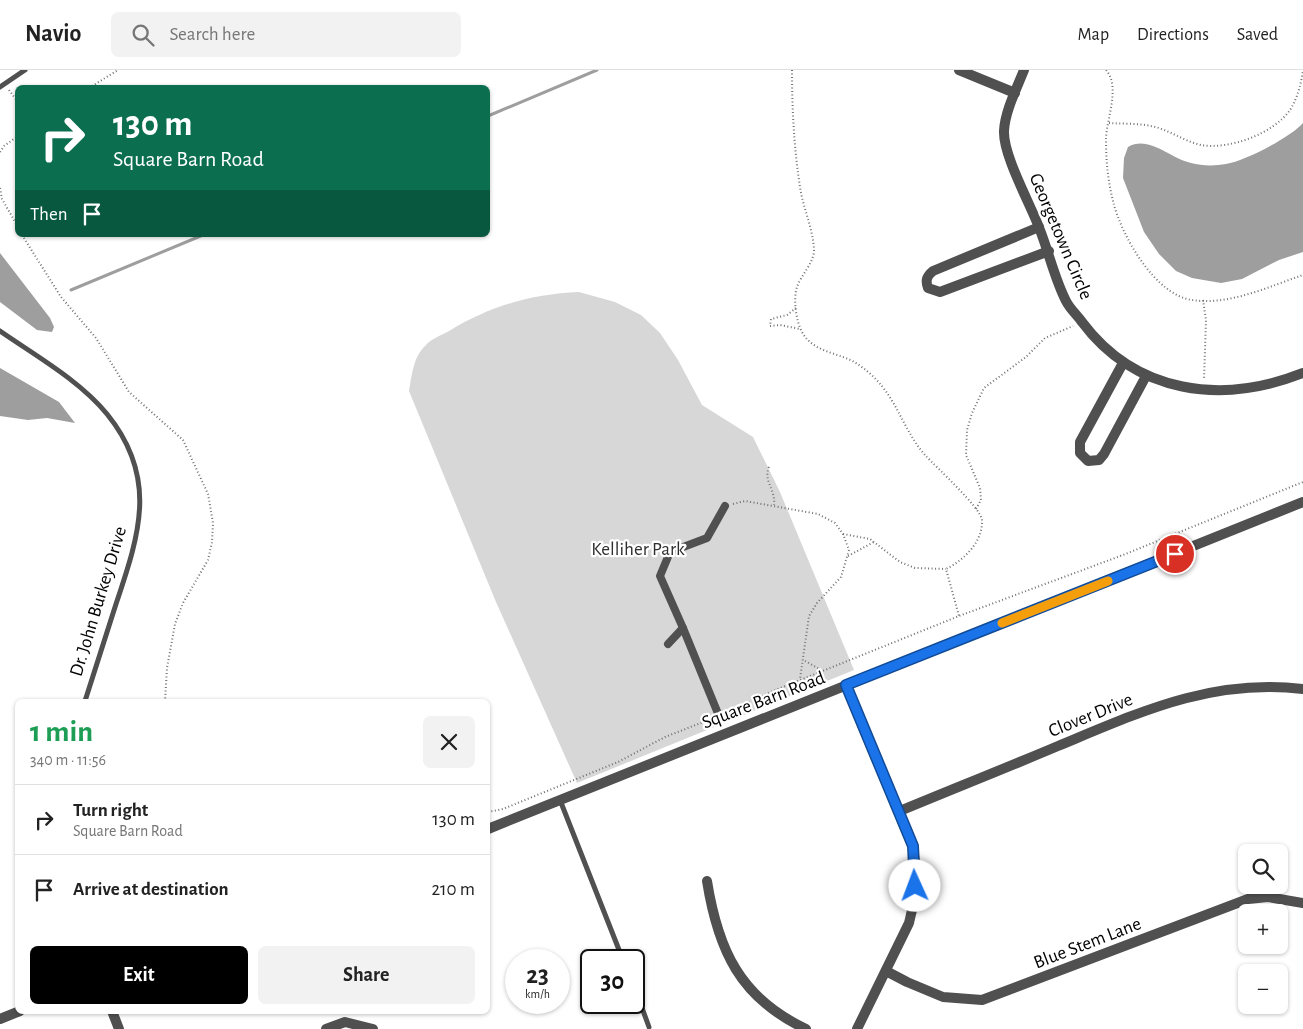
<!DOCTYPE html>
<html lang="en">
<head>
<meta charset="utf-8">
<style>
	:root { --surface:#fff; --page:#f2f2f2; --text:#222; --muted:#767676; --line:#e0e0e0; --accent:#000 }
	body { margin:0; font-family:"Alegreya Sans",sans-serif; background:var(--page); color:var(--text); height:100vh; display:flex; flex-direction:column; font-size:19px; white-space:nowrap }
	* { box-sizing:border-box; margin:0 }
	p { font-size:16px; color:var(--muted) }
	.icon { flex:none; width:28px; height:28px; fill:none; stroke:currentColor; stroke-width:2; stroke-linecap:round; stroke-linejoin:round }
	.map { position:relative; flex:1; overflow:hidden }
	.drawer { position:absolute; left:15px; top:629px; width:475px; height:315px; display:flex; flex-direction:column; background:var(--surface); border-radius:8px; box-shadow:0 1px 4px #0004 }
	.drawer>* { flex:none }
	.top-card { position:absolute; left:15px; top:15px; width:475px; height:152px; border-radius:8px; box-shadow:0 1px 4px #0004; background:#0b6e4f; color:#fff; overflow:hidden }
	.fabs { position:absolute; left:1238px; top:774px; display:grid; gap:10px }
	.fabs a { display:grid; place-items:center; width:50px; height:50px; border-radius:8px; background:var(--surface); box-shadow:0 1px 4px #0004; font-size:25px }
	.speed { position:absolute; left:505px; top:879px; display:flex; gap:10px; font-size:25px; font-weight:700; text-align:center }
	.speed>* { display:grid; place-content:center; width:65px; height:65px; border-radius:50%; background:var(--surface); box-shadow:0 1px 4px #0004; line-height:1 }
	.speed small { font-size:12px; font-weight:400 }
	.speed .limit { border:2px solid #111; border-radius:8px; background:#fff; color:#111 }
	.pin { position:absolute; display:grid; place-items:center; width:42px; height:42px; color:#fff; margin:-21px; border:2px solid #fff; border-radius:50%; box-shadow:0 1px 5px #0007 }
	.me { position:absolute; width:55px; margin:-28px; rotate:358deg; stroke-linejoin:round; filter:drop-shadow(0 0 4px #0008) }
	.turn { display:flex; align-items:center; gap:18px; height:105px; padding:0 15px; font-size:22px }
	.turn .icon { width:65px; height:65px; stroke-width:2.5 }
	.turn b { display:block; font-size:35px; line-height:42px }
	.then { display:flex; align-items:center; height:48px; padding:0 15px; background:#0003; gap:10px; font-size:19px }
	.round { display:grid; place-items:center; flex:none; width:52px; height:52px; border-radius:8px; background:var(--page) }
	.head { display:flex; align-items:center; justify-content:space-between; height:85px; padding:0 15px }
	h1 { font-size:30px; font-weight:700; line-height:38px; color:#1e9e55 }
	.button { display:flex; gap:10px; margin-top:auto; padding:10px 15px }
	.button a { flex:1; height:58px; border-radius:8px; background:var(--accent); color:#fff; font-size:20px; font-weight:700; line-height:58px; text-align:center }
	.button a+a { background:var(--page); color:var(--text) }
	ul { padding:0; list-style:none }
	li { display:flex; align-items:center; gap:15px; height:70px; padding:0 15px; border-top:1px solid var(--line) }
	li div { flex:1 }
	li b { display:block; font-size:19px }
	li em { font-style:normal }
	header { display:flex; align-items:center; gap:30px; box-sizing:border-box; height:70px; padding:0 25px; background:var(--surface); border-bottom:1px solid var(--line) }
	header strong { font-size:24px }
	nav { display:flex; gap:28px; margin-inline-start:auto; font-size:18px }
	.search { width:350px; height:45px; background:var(--page); display:flex; align-items:center; gap:12px; box-sizing:border-box; padding:0 18px; border-radius:8px; color:var(--muted); font-size:19px }
	.map>svg:first-child { display:block }
</style>
</head>
<body>
<header>
<strong>Navio</strong>
<div class="search"><svg class="icon" aria-label="search" viewBox="0 0 24 24"><circle cx="10" cy="10" r="6"/><path d="M15 15l6 6"/></svg>Search here</div>
<nav><a>Map</a><a>Directions</a><a>Saved</a></nav>
</header>
<div class="map">
<svg width="1303" height="959" viewBox="0 0 1303 959">
	<rect width="100%" height="100%" fill="#fff"/>
	<!-- green -->
	<path fill="#d7d7d7" d="M579 222 615 232 641 245 660 263 678 290 702 335 753 367 780 422 854 600 577 713 496 532 409 321C412 305 413 287 426 275 431 269 442 265 449 261 490 236 531 224 579 222Z"/>
	<!-- water -->
	<g fill="#9e9e9e">
		<path d="M1303 53V182L1279 190 1242 209 1221 213 1192 208 1176 201 1159 184 1144 162 1123 108 1124 88 1128 77C1149 65 1169 88 1191 93 1202 96 1215 96 1226 94 1245 91 1291 67 1303 53Z"/>
		<polygon points="0,183 50,248 54,257 52,262 37,260 0,232"/>
		<polygon points="0,298 59,332 75,353 47,348 28,350 0,346"/>
	</g>
	<g fill="none" stroke-linecap="round" stroke-linejoin="round">
		<!-- stream -->
		<g stroke="#9e9e9e" stroke-width="3">
			<polyline points="488,46 597,0"/>
			<polyline points="71,220 203,165"/>
		</g>
		<!-- path -->
		<g stroke="#727272" stroke-width="2" stroke-dasharray="1 2.5" stroke-linecap="butt">
			<path d="M792 0C792 39 794 78 800 117 803 138 813 158 814 180 814 193 801 205 797 217 793 229 796 251 802 262 814 284 841 282 859 295 897 321 899 355 925 385 936 397 981 438 982 450 983 472 964 490 946 499L959 546"/>
			<path d="M1106 0C1121 17 1106 50 1106 70 1106 91 1108 111 1113 131 1121 165 1155 225 1192 230 1229 236 1270 216 1303 205"/>
			<polyline points="89,18 118,0"/>
			<polyline points="9,20 18,32"/>
			<path d="M1109 53C1122 54 1137 53 1151 56 1168 59 1183 71 1201 75 1229 80 1273 64 1290 40 1298 27 1301 14 1303 0"/>
			<polyline points="0,82 4,76 18,66"/>
			<polyline points="0,118 2,129 18,157"/>
			<polyline points="22,165 61,227 96,268 129,322 183,370 208,424 213,453 212,472 208,490 183,533 175,554 167,598 165,631"/>
			<polyline points="1203,230 1206,250 1204,310"/>
			<polyline points="796,238 787,245 771,249 770,256 780,255 800,259"/>
			<path d="M769 397C763 411 776 420 774 435"/>
			<polyline points="733,434 745,431 818,444 835,453 843,464 849,480 841,507 817,533 809,546 800,609"/>
			<polyline points="976,439 981,430 980,418 966,385 967,360 972,343 984,318 1026,287 1045,268 1073,256"/>
			<polyline points="843,464 870,469 900,492 915,498 946,499"/>
			<polyline points="848,486 874,472"/>
			<polyline points="805,591 823,601"/>
			<polyline points="727,643 773,621 959,546 1123,485 1303,412"/>
			<polyline points="488,742 503,739 618,692 665,667 711,649"/>
		</g>
		<!-- service -->
		<g stroke="#505050" stroke-width="5">
			<polyline points="0,17 25,0"/>
			<path d="M0 261C36 286 79 310 107 344 159 408 139 465 116 534 106 566 95 599 85 631"/>
			<polyline points="560,730 623,890"/>
			<polyline points="634,916 649,957"/>
		</g>
		<!-- pedestrian -->
		<g stroke="#505050" stroke-width="8">
			<polyline points="683,558 719,646"/>
			<polyline points="668,574 683,558 660,506 670,482 707,468 725,436"/>
		</g>
		<!-- minor -->
		<g stroke="#505050" stroke-width="10">
			<polyline points="959,0 1015,23"/>
			<path d="M1024 0C1017 18 1005 41 1004 61 1003 86 1031 135 1040 160 1049 183 1055 210 1066 231 1070 239 1077 245 1082 252 1136 324 1222 335 1303 303"/>
			<path d="M1039 157 933 201C927 206 925 210 928 218L940 222 1049 181"/>
			<polyline points="1123,293 1080,372 1080,383 1088,391 1099,390 1104,384 1146,306"/>
			<polyline points="846,615 913,775 916,805 915,827 909,853 857,959"/>
			<path d="M900 741C953 719 1006 698 1058 676 1140 642 1212 608 1303 619"/>
			<path d="M707 811C718 880 740 928 806 959"/>
			<polyline points="886,901 907,912 943,927 982,930 1248,829 1268,827 1303,833"/>
			<polyline points="112,941 119,959"/>
			<polyline points="326,959 345,952 373,959"/>
		</g>
		<!-- tertiary -->
		<g stroke="#505050" stroke-width="10">
			<polyline points="488,759 1303,432"/>
			<polyline points="0,949 20,941"/>
		</g>
	</g>
	<g fill="none" stroke-linecap="round" stroke-linejoin="round">
		<defs>
			<polyline id="route" points="915,816 913,776 846,615 1175,484"/>
		</defs>
		<!-- route casing -->
		<use href="#route" stroke="#114b97" stroke-width="12"/>
		<!-- route -->
		<use href="#route" stroke="#1a73e8" stroke-width="9"/>
		<!-- slow -->
		<polyline stroke="#f59e0b" stroke-width="9" points="1002,553 1108,511"/>
	</g>
	<g text-anchor="middle" stroke-width="4.5" stroke-linejoin="round" paint-order="stroke">
		<!-- street labels -->
		<g font-size="19" fill="#000" stroke="#fff">
			<text transform="translate(1062 166) rotate(67)" y="7">Georgetown Circle</text>
			<text transform="translate(97 531) rotate(-73)" y="7">Dr. John Burkey Drive</text>
			<text transform="translate(763 629) rotate(-21)" y="7">Square Barn Road</text>
			<text transform="translate(1090 644) rotate(-22)" y="7">Clover Drive</text>
			<text transform="translate(1087 872) rotate(-21)" y="7">Blue Stem Lane</text>
		</g>
		<!-- park labels -->
		<g font-size="19" fill="#2e2e2e" stroke="#fff">
			<text x="638" y="485">Kelliher Park</text>
		</g>
	</g>
</svg>
<div class="fabs">
<a><svg class="icon" aria-label="search" viewBox="0 0 24 24"><circle cx="10" cy="10" r="6"/><path d="M15 15l6 6"/></svg></a>
<a>+</a>
<a>−</a>
</div>
<div class="speed"><div>23<small>km/h</small></div><div class="limit">30</div></div>
<div class="pin" style="left:1175px;top:484px;background:#d93025"><svg class="icon" aria-label="arrive" viewBox="0 0 24 24"><path d="M6 21V4h12l-3 4 3 4H6"/></svg></div>
<svg class="me" style="left:915px;top:816px" viewBox="-20 -20 40 40"><circle r="19" fill="#fff"/><path d="M0-13L10 11 0 6-10 11z" fill="#1a73e8"/></svg>
<div class="top-card">
<div class="turn"><svg class="icon" aria-label="right" viewBox="0 0 24 24"><path d="M7 20v-9h11M14 6l5 5-5 5"/></svg><div><b>130 m</b>Square Barn Road</div></div>
<div class="then">Then<svg class="icon" aria-label="arrive" viewBox="0 0 24 24"><path d="M6 21V4h12l-3 4 3 4H6"/></svg></div>
</div>
<section class="drawer">
<div class="head"><div><h1>1 min</h1><p>340 m · 11:56</p></div><a class="round"><svg class="icon" aria-label="close" viewBox="0 0 24 24"><path d="M6 6l12 12M18 6L6 18"/></svg></a></div>
<ul>
<li><svg class="icon" aria-label="right" viewBox="0 0 24 24"><path d="M7 20v-9h11M14 6l5 5-5 5"/></svg><div><b>Turn right</b><p>Square Barn Road</p></div><em>130 m</em></li>
<li><svg class="icon" aria-label="arrive" viewBox="0 0 24 24"><path d="M6 21V4h12l-3 4 3 4H6"/></svg><div><b>Arrive at destination</b></div><em>210 m</em></li>
</ul>
<div class="button"><a>Exit</a><a>Share</a></div>
</section>
</div>
</body>
</html>
